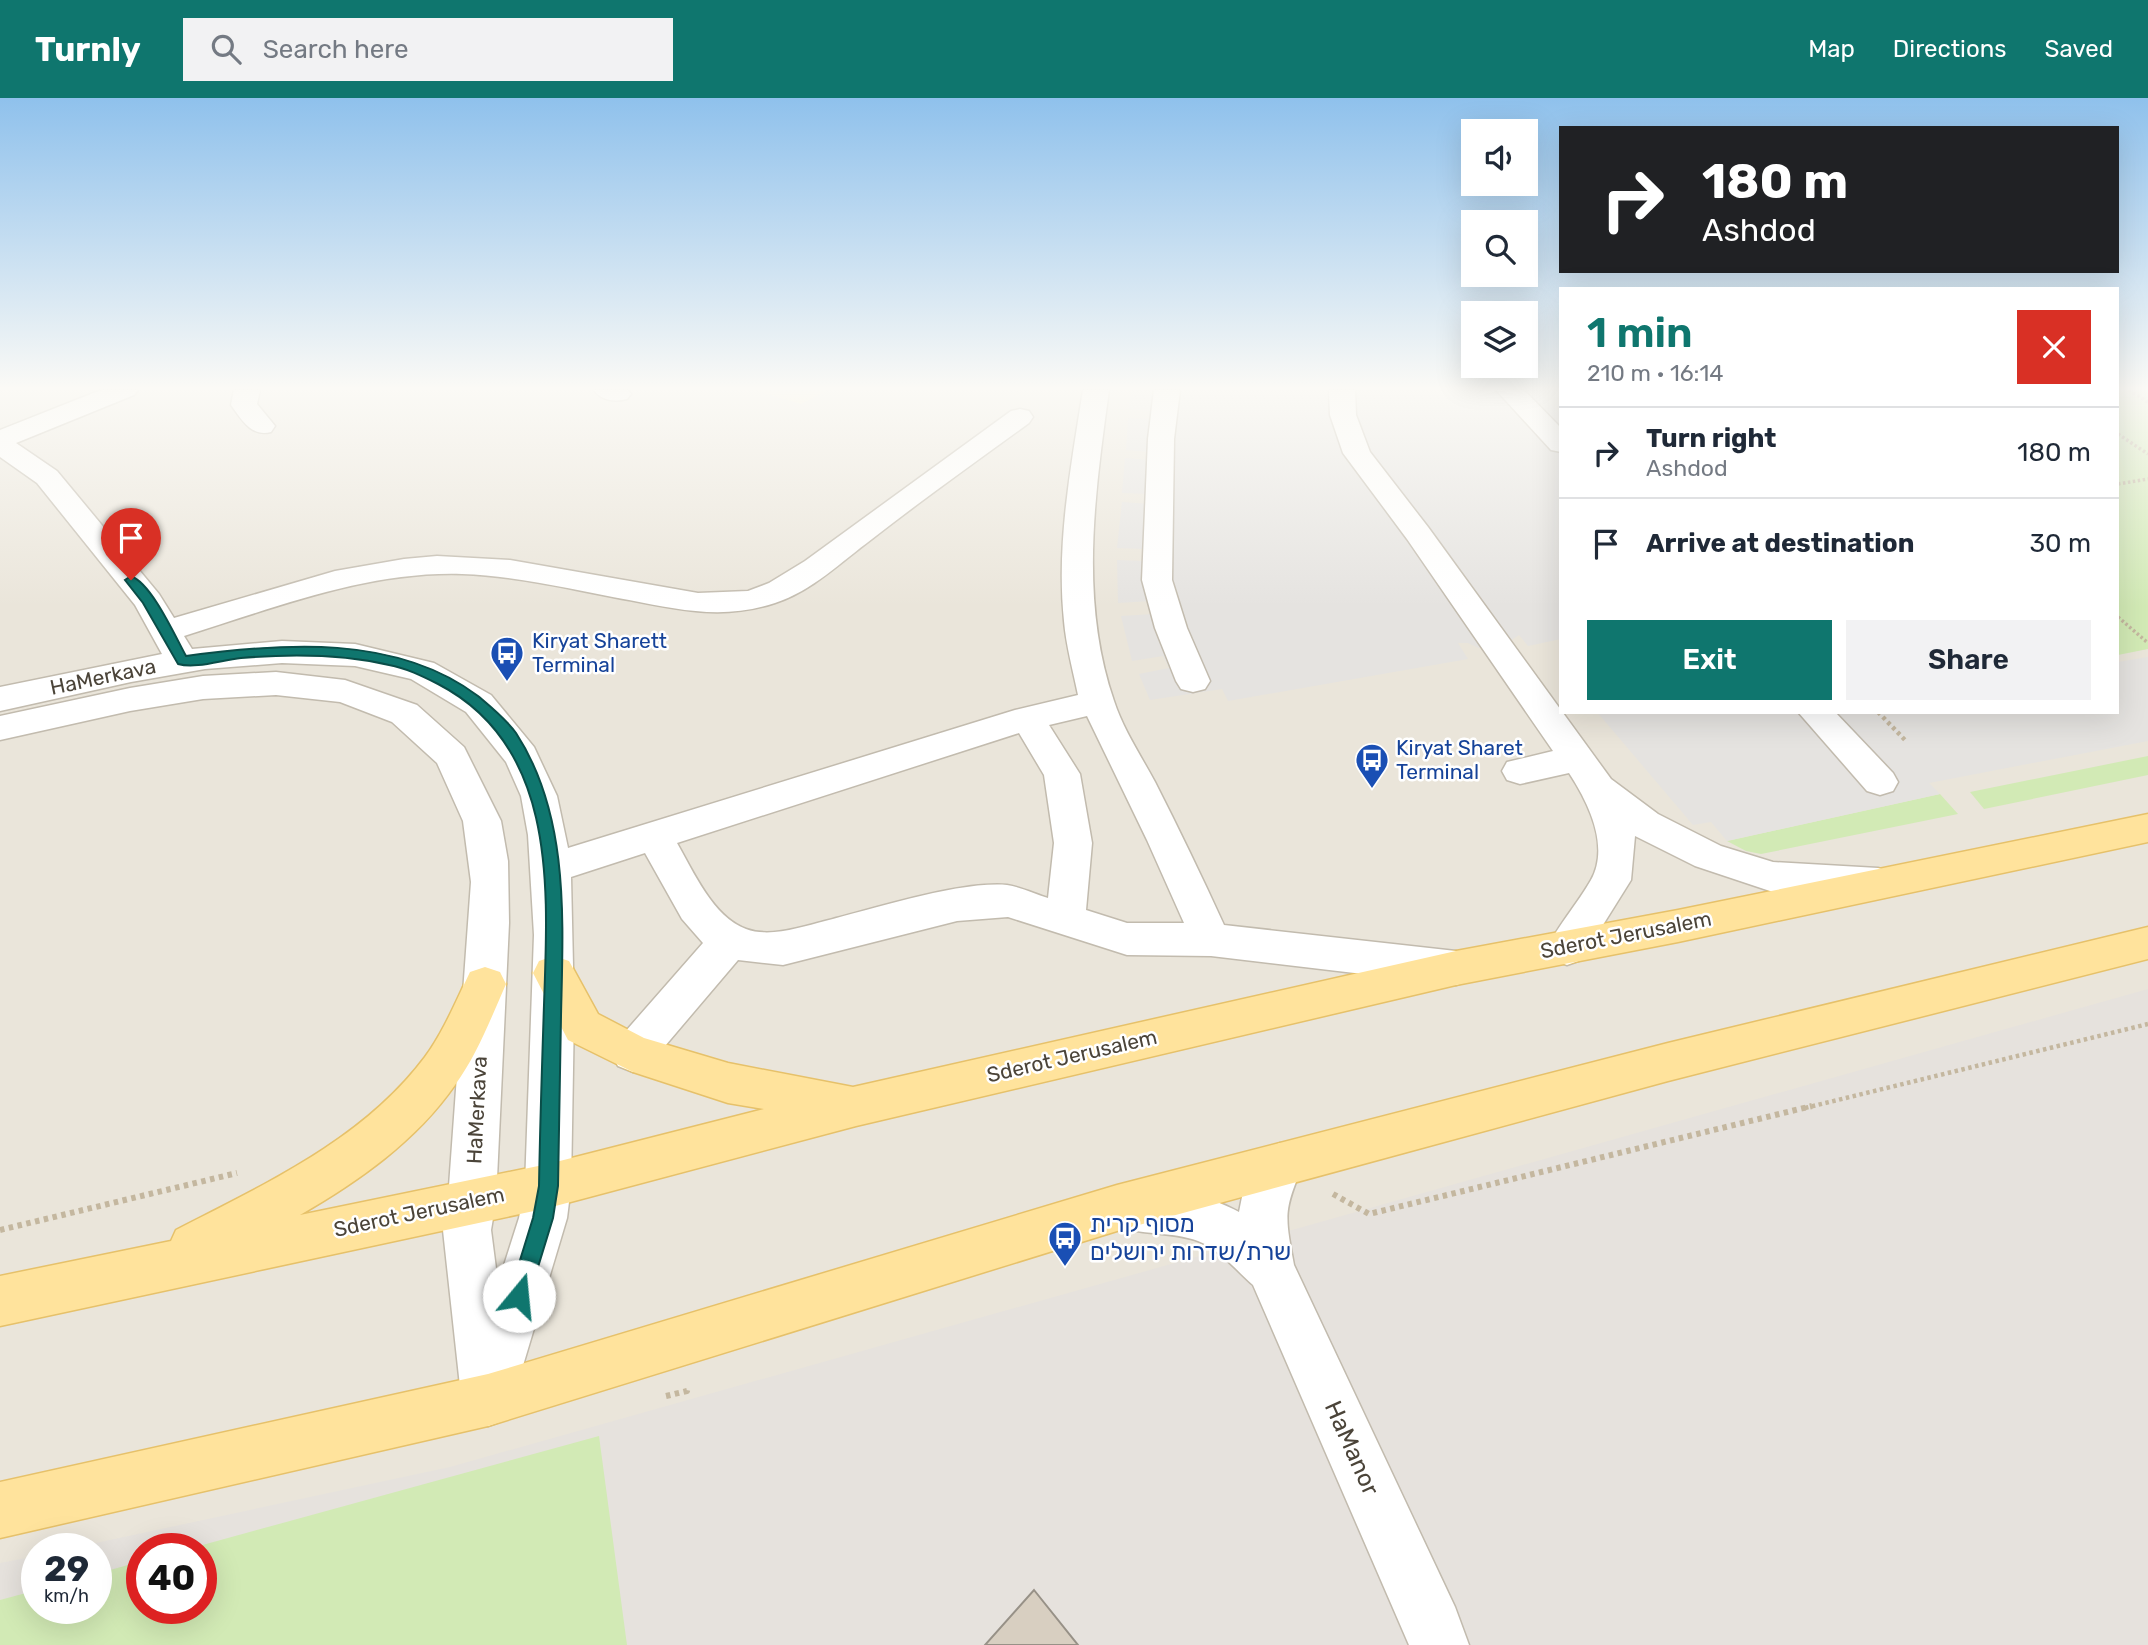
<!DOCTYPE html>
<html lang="en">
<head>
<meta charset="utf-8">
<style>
	:root { --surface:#fff; --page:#f2f2f3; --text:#1f2937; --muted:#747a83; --line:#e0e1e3; --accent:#0f766e }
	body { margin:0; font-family:Rubik,"Noto Sans Hebrew",sans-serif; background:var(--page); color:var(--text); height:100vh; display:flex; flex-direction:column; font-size:26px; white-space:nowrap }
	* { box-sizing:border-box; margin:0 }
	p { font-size:23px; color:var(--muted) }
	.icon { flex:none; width:38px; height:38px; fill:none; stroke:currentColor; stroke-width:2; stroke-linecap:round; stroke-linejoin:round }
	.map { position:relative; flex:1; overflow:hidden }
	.drawer { position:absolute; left:1559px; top:189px; width:560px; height:427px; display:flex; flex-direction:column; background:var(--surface); border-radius:0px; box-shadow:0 7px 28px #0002 }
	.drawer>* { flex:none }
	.top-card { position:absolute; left:1559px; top:28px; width:560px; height:147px; border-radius:0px; box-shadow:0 7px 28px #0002; background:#202124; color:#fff; overflow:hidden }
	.controls { position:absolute; left:1461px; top:21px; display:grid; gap:14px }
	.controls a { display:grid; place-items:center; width:77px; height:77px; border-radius:0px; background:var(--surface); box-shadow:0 7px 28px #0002; font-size:35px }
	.speed { position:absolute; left:21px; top:1435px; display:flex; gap:14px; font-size:35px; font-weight:700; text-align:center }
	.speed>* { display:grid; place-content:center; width:91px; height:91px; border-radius:50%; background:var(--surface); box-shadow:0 7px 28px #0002; line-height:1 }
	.speed small { font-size:18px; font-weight:400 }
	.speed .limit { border:10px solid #d22; background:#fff; color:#111 }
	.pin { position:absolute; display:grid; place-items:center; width:60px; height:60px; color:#fff; margin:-72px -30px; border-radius:50% 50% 50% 0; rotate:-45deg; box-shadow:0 0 7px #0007 }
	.pin .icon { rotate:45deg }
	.me { position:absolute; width:77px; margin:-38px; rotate:17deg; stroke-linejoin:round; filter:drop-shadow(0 0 5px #0008) }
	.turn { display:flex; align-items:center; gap:24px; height:147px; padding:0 28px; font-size:32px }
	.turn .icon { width:91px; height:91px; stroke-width:2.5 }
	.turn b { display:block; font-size:49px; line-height:60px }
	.round { display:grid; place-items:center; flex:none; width:74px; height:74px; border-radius:0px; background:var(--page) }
	.summary { display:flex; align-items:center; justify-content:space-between; height:119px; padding:0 28px }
	h1 { font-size:42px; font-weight:600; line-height:52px; color:var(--accent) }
	.primary-button { display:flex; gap:14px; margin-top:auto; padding:14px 28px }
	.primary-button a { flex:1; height:80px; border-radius:0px; background:var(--accent); color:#fff; font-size:28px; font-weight:600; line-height:80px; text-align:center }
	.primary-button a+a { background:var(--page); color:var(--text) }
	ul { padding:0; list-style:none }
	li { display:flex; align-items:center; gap:21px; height:91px; padding:0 28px; border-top:2px solid var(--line) }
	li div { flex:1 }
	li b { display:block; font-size:26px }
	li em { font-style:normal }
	header { display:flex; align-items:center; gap:42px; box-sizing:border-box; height:98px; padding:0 35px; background:var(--accent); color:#fff }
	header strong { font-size:33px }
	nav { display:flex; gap:38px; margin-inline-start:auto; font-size:24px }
	.search { width:490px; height:63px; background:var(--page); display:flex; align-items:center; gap:18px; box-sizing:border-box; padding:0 24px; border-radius:0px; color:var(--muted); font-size:26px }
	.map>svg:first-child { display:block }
</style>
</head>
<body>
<header>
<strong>Turnly</strong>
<div class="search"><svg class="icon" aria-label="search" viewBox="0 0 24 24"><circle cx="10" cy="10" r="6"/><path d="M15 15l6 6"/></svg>Search here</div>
<nav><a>Map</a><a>Directions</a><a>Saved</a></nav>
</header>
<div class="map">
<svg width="2148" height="1547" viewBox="0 0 2148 1547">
	<rect width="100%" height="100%" fill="#f6f3ec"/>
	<!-- residential -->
	<path fill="#eae5da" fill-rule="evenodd" d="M0 292H1561V614H2118V292H2148V1547H0ZM37 1451H96V1510H37ZM142 1451H201V1510H142Z"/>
	<!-- industrial -->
	<path fill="#e6e2dd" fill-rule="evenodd" d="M2148 891V1547H0V1465L37 1458V1510H96V1451H68L450 1369ZM142 1451H201V1510H142Z"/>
	<!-- green -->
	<g fill="#d2eab5">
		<polygon points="2118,292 2148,292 2148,551 2118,557"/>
		<polygon points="2148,658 2148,677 1984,711 1970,694"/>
		<polygon points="1940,696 1958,716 1761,756 1746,753 1727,743"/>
		<polygon points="599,1338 627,1547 0,1547 0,1502 37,1492 37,1510 96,1510 96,1476 142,1463 142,1510 201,1510 201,1451 188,1451"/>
	</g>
	<!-- sand -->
	<polygon fill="#f9efc9" points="755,292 828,292 801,306"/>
	<!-- parking -->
	<g fill="#e5e3e0">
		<polygon points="1131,292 1537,292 1561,316 1561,541 1528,548 1519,537 1510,543 1479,550 1468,545 1458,545 1468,561 1228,603 1222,591 1150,602 1139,576 1169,570 1163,558 1132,563 1121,518 1154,516 1151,503 1118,505 1117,462 1144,463 1144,451 1117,450 1122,404 1149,406 1150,396 1122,395 1125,360 1150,362 1151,354 1126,352 1128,320 1154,321 1155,313 1129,311"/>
		<polygon points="2148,559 2148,643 1929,685 1940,696 1727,743 1711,724 1693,727 1597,614 2118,614 2118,564"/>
	</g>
	<!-- building -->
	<polygon fill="#d8cfc1" stroke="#979187" stroke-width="2" points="1034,1492 1078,1547 985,1547"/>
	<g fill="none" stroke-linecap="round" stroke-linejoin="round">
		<defs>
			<g id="minor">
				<path d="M101 292H138L134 297 16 345 57 373 159 496 174 520 335 473 404 461 437 458 510 462 698 495 748 493 769 485 805 463 1011 313 1020 311 1029 313 1033 319 1029 325C977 363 923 401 872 441 841 464 812 493 775 505 725 522 679 512 629 502 574 492 519 478 462 476 367 473 274 510 184 538L192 551 282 543 355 546 434 565 491 597 534 649 557 698 568 750 1015 612 1078 597C1073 572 1066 548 1064 523 1056 446 1071 368 1083 292H1109C1095 395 1079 502 1114 603 1123 631 1141 658 1155 684 1179 731 1202 779 1224 827L1456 853 1471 858 1477 870 1471 882 1456 887 1211 858 1127 857 1008 819 957 823 783 867 738 862 648 968 633 974 618 968 611 955 618 942 703 845 682 821 645 755 571 779 574 913 571 1088 567 1120 507 1321 488 1328 469 1321 462 1302 463 1297 460 1288 443 1132 448 1102 471 784 463 723 437 665 392 624 340 604 276 597 203 601 130 613 0 642V618L130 590 203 578 276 574 345 582 417 607 464 649 501 723 508 763 509 825 496 1102 491 1132 498 1186 519 1120 525 1088 534 837 528 737 521 698 506 664 466 614 411 581 355 568 282 565 205 571 131 584 0 613V589L162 556 135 507 37 385 0 359V332ZM1087 618 1147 742 1184 825H1127L1086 812 1092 745 1080 676 1049 627ZM1019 635 1044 677 1054 745 1048 800C1035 796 1021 789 1007 787 959 783 874 811 825 823 801 829 770 840 746 831 713 819 693 773 677 745Z"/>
				<path d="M234 292H260L257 306 275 328 271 334C251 339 242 322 231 307Z"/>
				<path d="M594 292H628L631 296 627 301C616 304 601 303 594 292Z"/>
				<polygon points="1154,292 1180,292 1174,341 1172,482 1187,530 1210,583 1205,591 1193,594 1181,591 1176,583 1155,530 1142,482 1148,341"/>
				<path d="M1329 292H1355L1356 317 1370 354 1428 429 1611 681 1658 716 1721 748 1773 764 1878 770 1892 774 1897 785 1892 796 1878 800 1773 794 1695 768 1635 738 1631 782 1581 862 1567 867 1553 862 1547 850C1559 826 1578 805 1591 782 1610 748 1588 704 1569 675L1520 686 1507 682 1502 673 1507 664 1553 653 1407 441 1343 355 1330 317Z"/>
				<polygon points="1496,292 1524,292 1561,330 1561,354 1551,352"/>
				<polygon points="1798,614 1835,614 1893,675 1898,684 1893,693 1880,697 1867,693"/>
				<path d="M1280 1045 1296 1052 1303 1067C1283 1113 1285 1118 1294 1167L1455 1509 1469 1547H1409L1253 1187C1236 1172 1219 1151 1198 1143 1172 1133 1141 1138 1112 1127L1105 1111 1112 1095C1148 1081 1206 1096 1239 1114L1243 1094 1264 1052Z"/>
			</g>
			<g id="major">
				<path d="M2148 716V744L1678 844 1456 887 856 1028 548 1110 0 1228V1178L171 1143 176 1132C265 1086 363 1042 425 959 444 933 456 903 470 874L485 869 500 874 506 886C491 920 477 957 455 987 416 1043 359 1083 300 1117L548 1066 764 1011 728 1005 633 974 568 942 533 875 539 863 554 858 569 863 598 916 644 940 728 965 853 989 1456 853 1678 812Z"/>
				<polygon points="2148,829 2148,861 1668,983 1117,1133 488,1328 0,1440 0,1384 488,1276 1117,1087 1668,945"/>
			</g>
		</defs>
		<!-- minor casing -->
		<use href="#minor" stroke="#c2bbae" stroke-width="3"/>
		<!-- major casing -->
		<use href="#major" stroke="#e6c16a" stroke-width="3"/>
		<!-- path-far2 -->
		<g stroke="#c4b79f" stroke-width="3.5" stroke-dasharray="2.5 2.5" stroke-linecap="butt">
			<polyline points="2129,292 2148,304"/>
			<polyline points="2118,336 2148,356"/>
			<polyline points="2118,386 2148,381"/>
			<polyline points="2118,519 2148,545"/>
		</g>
		<!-- path-far1 -->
		<g stroke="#c4b79f" stroke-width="4.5" stroke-dasharray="3.5 3.5" stroke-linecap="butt">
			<polyline points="1878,614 1905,642"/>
			<polyline points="1805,1010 2148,926"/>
		</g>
		<!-- path -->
		<g stroke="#c4b79f" stroke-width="6" stroke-dasharray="4.5 4.5" stroke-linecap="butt">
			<polyline points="1333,1096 1369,1116 1812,1008"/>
			<polyline points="0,1132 237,1075"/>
			<polyline points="666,1298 687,1293 688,1289"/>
		</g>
		<!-- minor -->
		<use href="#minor" fill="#fff" fill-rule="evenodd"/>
		<!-- major -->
		<use href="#major" fill="#ffe39c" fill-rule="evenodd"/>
	</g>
	<!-- sky -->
	<linearGradient id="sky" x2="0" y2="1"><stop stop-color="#8fc1ec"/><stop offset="0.57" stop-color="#fbfaf6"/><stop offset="1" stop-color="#fbfaf6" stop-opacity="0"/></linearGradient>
	<rect width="2148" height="509" fill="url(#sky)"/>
	<!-- route -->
	<path fill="#0f766e" stroke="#0a4d48" stroke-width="2" d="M131 478C152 486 175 538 186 558 282 545 396 536 478 598 491 609 506 621 516 635 570 718 563 823 561 918 560 975 559 1031 558 1088L553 1120 527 1205 519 1208 512 1205 509 1198 533 1120 539 1088C540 1028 542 967 544 907 548 791 558 648 438 586 422 578 406 570 389 567 342 556 288 556 241 560 221 562 196 571 178 566L143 505 125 482Z"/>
	<!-- icons -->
	<defs>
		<symbol id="bus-pin" viewBox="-11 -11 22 30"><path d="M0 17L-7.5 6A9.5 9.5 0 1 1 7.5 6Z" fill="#1a4fb4" stroke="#fff"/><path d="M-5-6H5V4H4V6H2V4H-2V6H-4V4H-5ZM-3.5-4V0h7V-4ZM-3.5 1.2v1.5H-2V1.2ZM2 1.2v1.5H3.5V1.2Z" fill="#fff"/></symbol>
	</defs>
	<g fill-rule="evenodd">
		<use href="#bus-pin" x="488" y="536" width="38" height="52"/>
		<use href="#bus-pin" x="1353" y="643" width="38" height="52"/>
		<use href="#bus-pin" x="1046" y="1121" width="38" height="52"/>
	</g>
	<g text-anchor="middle" stroke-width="5" stroke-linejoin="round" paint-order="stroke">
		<!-- transit labels -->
		<g font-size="21" fill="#164399" stroke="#fff" text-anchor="start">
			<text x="532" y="550">Kiryat Sharett<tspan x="532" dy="24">Terminal</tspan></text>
			<text x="1396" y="657">Kiryat Sharet<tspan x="1396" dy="24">Terminal</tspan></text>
		</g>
		<!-- street labels -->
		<g font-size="21" fill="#4b4439" stroke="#fff">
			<text transform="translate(103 579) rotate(-12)" y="7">HaMerkava</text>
			<text transform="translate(1626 837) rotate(-11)" y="7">Sderot Jerusalem</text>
			<text transform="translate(1072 958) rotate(-13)" y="7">Sderot Jerusalem</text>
			<text transform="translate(477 1012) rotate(-87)" y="7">HaMerkava</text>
			<text transform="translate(419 1114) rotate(-12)" y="7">Sderot Jerusalem</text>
		</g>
		<!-- near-transit labels -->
		<g font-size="24" fill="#164399" stroke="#fff" text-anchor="start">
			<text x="1090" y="1134">מסוף קרית<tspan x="1090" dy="28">שרת/שדרות ירושלים</tspan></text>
		</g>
		<!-- near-street labels -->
		<g font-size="24" fill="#4b4439" stroke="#fff">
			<text transform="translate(1352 1350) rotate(66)" y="8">HaManor</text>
		</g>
	</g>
</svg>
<div class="controls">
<a><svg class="icon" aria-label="sound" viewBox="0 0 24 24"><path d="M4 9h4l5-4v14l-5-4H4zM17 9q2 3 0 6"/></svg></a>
<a><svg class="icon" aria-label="search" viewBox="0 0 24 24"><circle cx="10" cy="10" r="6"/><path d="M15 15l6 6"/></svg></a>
<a><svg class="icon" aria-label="layers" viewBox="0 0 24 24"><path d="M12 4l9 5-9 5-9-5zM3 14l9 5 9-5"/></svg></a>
</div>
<div class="speed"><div>29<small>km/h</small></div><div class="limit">40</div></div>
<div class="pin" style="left:131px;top:482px;background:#d93025"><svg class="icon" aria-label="arrive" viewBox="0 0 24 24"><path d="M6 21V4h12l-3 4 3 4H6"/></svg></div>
<svg class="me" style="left:519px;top:1198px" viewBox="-20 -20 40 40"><circle r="19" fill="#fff"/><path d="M0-13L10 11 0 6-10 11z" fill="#0f766e"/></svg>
<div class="top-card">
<div class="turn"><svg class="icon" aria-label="right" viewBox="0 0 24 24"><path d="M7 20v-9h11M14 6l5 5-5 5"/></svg><div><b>180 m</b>Ashdod</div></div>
</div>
<section class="drawer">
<div class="summary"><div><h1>1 min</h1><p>210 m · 16:14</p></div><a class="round" style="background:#d93025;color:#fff"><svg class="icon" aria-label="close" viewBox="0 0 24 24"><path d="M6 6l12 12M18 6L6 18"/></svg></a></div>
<ul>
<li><svg class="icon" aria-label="right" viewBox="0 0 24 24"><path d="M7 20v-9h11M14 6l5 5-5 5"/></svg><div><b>Turn right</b><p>Ashdod</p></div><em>180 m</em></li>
<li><svg class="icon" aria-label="arrive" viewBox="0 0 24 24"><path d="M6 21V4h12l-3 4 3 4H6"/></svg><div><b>Arrive at destination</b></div><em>30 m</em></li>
</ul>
<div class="primary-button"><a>Exit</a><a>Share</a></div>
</section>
</div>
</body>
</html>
